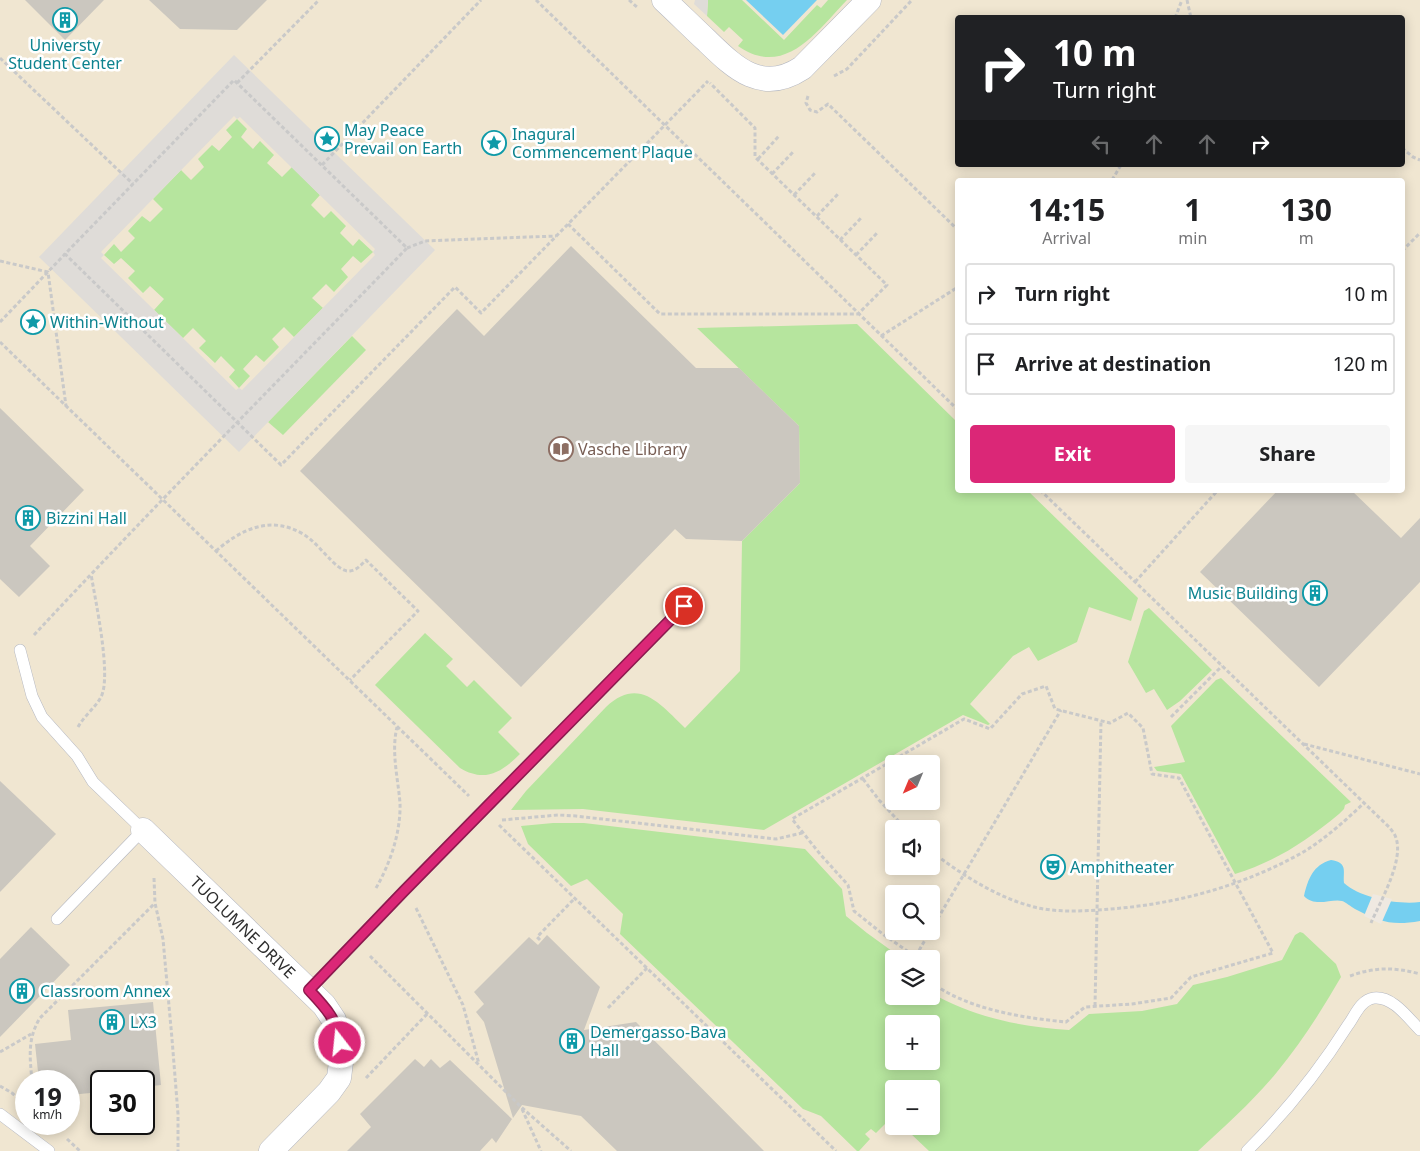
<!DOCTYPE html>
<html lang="en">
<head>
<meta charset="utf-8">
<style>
	:root { --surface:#fff; --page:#f6f6f6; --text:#202124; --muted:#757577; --line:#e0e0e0; --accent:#db2777 }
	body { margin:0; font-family:"Noto Sans",sans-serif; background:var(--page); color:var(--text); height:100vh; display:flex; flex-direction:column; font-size:19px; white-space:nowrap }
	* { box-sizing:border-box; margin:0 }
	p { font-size:16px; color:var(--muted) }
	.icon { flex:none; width:28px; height:28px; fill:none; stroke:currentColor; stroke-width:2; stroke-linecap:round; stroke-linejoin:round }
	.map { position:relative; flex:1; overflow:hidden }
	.sheet { position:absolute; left:955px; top:178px; width:450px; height:315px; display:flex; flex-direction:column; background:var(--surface); border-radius:5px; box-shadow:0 2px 12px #0003 }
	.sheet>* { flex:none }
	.guide { position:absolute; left:955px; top:15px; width:450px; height:152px; border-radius:5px; box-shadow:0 2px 12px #0003; background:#202124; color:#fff; overflow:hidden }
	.needle { width:32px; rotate:224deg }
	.tools { position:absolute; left:885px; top:755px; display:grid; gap:10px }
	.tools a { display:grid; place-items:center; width:55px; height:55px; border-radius:5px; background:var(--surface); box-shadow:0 2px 12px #0003; font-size:25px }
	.speed { position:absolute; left:15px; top:1070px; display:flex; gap:10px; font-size:25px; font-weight:700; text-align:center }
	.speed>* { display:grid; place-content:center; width:65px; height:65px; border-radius:50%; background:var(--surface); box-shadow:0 2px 12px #0003; line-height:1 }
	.speed small { font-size:12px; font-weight:400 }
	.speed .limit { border:2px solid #111; border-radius:8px; background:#fff; color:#111 }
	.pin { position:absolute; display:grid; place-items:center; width:42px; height:42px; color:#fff; margin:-21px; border:2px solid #fff; border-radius:50%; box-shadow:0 1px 5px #0007 }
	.me { position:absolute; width:55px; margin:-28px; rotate:344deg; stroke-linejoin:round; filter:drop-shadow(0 0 4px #0008) }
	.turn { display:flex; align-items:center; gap:18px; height:105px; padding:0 15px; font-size:22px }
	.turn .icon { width:65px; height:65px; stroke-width:2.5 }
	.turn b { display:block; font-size:35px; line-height:42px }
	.lanes { display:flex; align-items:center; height:48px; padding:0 15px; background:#0003; justify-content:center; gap:25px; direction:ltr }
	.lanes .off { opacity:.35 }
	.eta { display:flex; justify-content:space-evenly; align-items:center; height:85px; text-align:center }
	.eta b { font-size:30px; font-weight:700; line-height:35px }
	.primary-button { display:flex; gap:10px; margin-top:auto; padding:10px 15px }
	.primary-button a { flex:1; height:58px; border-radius:5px; background:var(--accent); color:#fff; font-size:20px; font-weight:700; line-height:58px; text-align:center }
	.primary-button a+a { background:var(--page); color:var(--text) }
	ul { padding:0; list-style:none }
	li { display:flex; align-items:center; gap:15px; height:62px; margin:0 10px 8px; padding:0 5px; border:2px solid var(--line); border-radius:5px }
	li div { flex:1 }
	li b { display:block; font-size:19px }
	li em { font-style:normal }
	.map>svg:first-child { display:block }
</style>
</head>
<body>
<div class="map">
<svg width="1420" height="1151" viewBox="0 0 1420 1151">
	<rect width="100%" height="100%" fill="#efe9e1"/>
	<!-- education -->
	<path fill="#f0e6d1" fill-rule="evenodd" d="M0 0H1420V1151H0ZM958 18H1402V165H958ZM958 180H1402V490H958ZM894 764H931V801H894ZM894 829H931V866H894ZM894 894H931V931H894ZM894 959H931V996H894ZM894 1024H931V1061H894ZM26 1081H69V1124H26ZM101 1081H144V1124H101ZM894 1089H931V1126H894Z"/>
	<!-- green -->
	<g fill="#b6e59e" fill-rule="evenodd">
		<path d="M708 0H742L784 40 817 5 821 8 828 0H847C817 31 785 79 738 46L743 40 729 27 724 32 707 16Z"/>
		<polygon points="237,119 247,129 241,137 253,149 260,141 274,155 267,163 282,177 292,167 320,195 311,205 324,218 331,211 346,226 340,233 353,246 359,239 373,252 361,263 353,256 341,269 348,277 334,292 326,284 312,298 323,308 294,337 284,327 272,339 279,347 264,362 256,355 243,369 250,376 239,388 229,377 235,370 221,356 215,363 199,348 206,341 193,328 183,338 154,310 164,299 150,286 143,293 128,278 135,271 121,258 114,264 104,255 114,244 121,252 135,238 128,231 142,216 150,222 163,209 153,199 181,170 191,180 204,167 198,159 212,145 219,151 232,137 226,130"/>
		<path d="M857 324 957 422 958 490H1027L1138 598 1131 621 1089 607 1077 642 1038 661 1029 647 1013 656 970 704 990 724 988 725 963 715 764 830 583 809 511 810 526 791 606 707C639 676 660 704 685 728L740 671 742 541 800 483 799 426 697 328Z"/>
		<polygon points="352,336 366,350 283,435 268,422"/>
		<polygon points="1149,608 1212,670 1180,701 1167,710 1154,689 1146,693 1128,662 1144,611"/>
		<path d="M425 633 453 659 446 666 467 687 474 680 512 718 498 732 520 754C502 772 485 783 460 768L375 685Z"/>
		<path d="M1221 678 1351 802 1345 805 1344 809 1339 814C1306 841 1277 861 1235 874L1181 774 1157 771 1154 767 1185 762 1171 726 1216 680Z"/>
		<path d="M553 823H584L805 849 842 889 846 916 867 933 903 959H894V996H931V993C974 1017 1020 1027 1069 1030L1089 1014 1142 1011 1177 1004 1193 985 1227 977 1282 960 1295 935 1300 932 1303 933 1336 964 1341 977C1322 1010 1301 1043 1277 1072 1253 1101 1225 1126 1198 1151H929L910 1133 914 1129 911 1126H931V1089H894V1115L876 1133 871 1129 865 1134 870 1139 859 1151H857L821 1116 803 1109 620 934 623 914 587 879 571 886 528 844 521 826ZM894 1024H931V1061H894Z"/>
	</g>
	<!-- plaza -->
	<g fill="#dfdcd8" fill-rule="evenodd">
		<polygon points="695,0 708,0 707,16 694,4"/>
		<path d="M234 55 435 250 239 452 39 257ZM234 116 237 119 240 117 375 249 373 252 375 255 242 390 239 388 236 390 101 258 104 255 101 252Z"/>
	</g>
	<!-- water -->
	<g fill="#75cff0">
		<polygon points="746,0 817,0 783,35"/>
		<path d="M1331 860C1348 863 1343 870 1344 883 1360 898 1399 905 1420 902V921C1392 926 1380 922 1355 909 1351 907 1346 902 1342 901 1332 898 1315 908 1304 896 1308 879 1313 865 1331 860Z"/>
	</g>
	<!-- pier -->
	<polygon fill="#efe9e1" points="1373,894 1392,899 1381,924 1364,916"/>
	<!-- building -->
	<g fill="#cbc7bf">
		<polygon points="25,0 104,0 65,40"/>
		<polygon points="149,0 267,0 237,30 180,29"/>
		<polygon points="571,246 696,368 739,368 799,426 800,483 742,541 686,539 675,529 521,687 300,471 457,309 484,336"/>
		<polygon points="0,408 84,490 30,546 50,566 19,597 0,579"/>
		<polygon points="1278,490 1351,490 1401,538 1420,518 1420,582 1319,687 1200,572"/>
		<polygon points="0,781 56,834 0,892"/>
		<polygon points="31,927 70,965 0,1037 0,959"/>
		<polygon points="547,935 600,987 584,1030 636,1022 764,1151 617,1151 581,1116 522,1105 513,1118 484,1022 476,1012 484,1004 474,992 529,937 538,945"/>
		<polygon points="153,1002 161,1085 144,1087 144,1081 101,1081 101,1092 69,1095 69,1081 39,1081 35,1044 71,1040 68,1010"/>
		<polygon points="415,1059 424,1067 431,1059 440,1068 450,1060 512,1119 496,1143 492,1138 480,1151 347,1151 371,1127 360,1114"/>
	</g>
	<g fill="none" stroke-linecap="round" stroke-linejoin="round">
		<defs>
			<g id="service">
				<polyline points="20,650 32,696 42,717 77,756 93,782 143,830 57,919"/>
				<polyline points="309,990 403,892 684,606"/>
				<polyline points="0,1114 49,1151"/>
				<path d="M1247 1151C1285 1113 1319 1071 1348 1025 1355 1016 1360 1000 1374 998 1393 996 1408 1018 1420 1030"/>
			</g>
			<g id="minor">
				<path d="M664 0C678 13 692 27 706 40 734 67 761 95 802 68L869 0"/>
				<polyline points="143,830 324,1005 334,1020 340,1037 342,1054 339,1078 329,1092 271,1151"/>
			</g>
		</defs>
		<!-- service casing -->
		<use href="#service" stroke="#b4b7c1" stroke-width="12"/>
		<!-- minor casing -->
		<use href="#minor" stroke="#b4b7c1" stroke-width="25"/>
		<!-- path -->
		<g stroke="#c9c9c9" stroke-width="3" stroke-dasharray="4 2.5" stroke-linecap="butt">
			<polyline points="536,0 958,410"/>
			<polyline points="629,0 638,8"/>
			<polyline points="1187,0 1191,18"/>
			<polyline points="1175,18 1182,0"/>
			<polyline points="0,58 133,184"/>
			<polyline points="834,76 847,69 912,0"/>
			<polyline points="237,83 319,0"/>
			<polyline points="808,96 806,103 810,110 817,112 828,104 958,230"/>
			<polyline points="1402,148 1413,157 1420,160"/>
			<polyline points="758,159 779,136"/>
			<polyline points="322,165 481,0"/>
			<polyline points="772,174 794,151"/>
			<polyline points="1112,180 1121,165"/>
			<polyline points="794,195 816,172"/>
			<polyline points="817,216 838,194"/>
			<polyline points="568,224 660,314 858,314 887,285 755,157 755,128 710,83"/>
			<polyline points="840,240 862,217"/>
			<polyline points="407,248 425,241 556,236"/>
			<polyline points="1402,251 1420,233"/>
			<polyline points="856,255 878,232"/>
			<polyline points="0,261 48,272 66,406"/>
			<polyline points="0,322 65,254"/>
			<polyline points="881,336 958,287"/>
			<polyline points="0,342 469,796"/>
			<path d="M1040 490 1390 828C1392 831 1395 834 1396 838 1404 861 1380 902 1371 923"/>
			<path d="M216 551C241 529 271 515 303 534 313 540 320 549 328 557 334 563 342 572 350 571 357 570 361 565 366 560L418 611 350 680"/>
			<polyline points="1135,582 1218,490"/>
			<path d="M34 635C156 504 282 377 407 248L234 80 65 254 237 422 281 465 455 287 481 313 708 81"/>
			<polyline points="1171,717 1222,666"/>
			<path d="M78 727C84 716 95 708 101 697 112 676 95 599 91 574"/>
			<polyline points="1304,744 1420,774"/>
			<polyline points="863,779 879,800 906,829"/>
			<polyline points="502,820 558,815 576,816 776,839 802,833"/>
			<polyline points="499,825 836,1151"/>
			<path d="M931 851C962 875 996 897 1034 907 1058 913 1086 911 1110 909 1178 904 1246 885 1305 851 1326 838 1346 820 1364 803"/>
			<polyline points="154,878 155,903 163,939 172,1039 178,1114 178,1151"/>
			<path d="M376 888C390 864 401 832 400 803 398 778 391 752 397 727"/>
			<polyline points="416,908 463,1005 479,1064"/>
			<polyline points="931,930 1061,710"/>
			<polyline points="540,940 537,937 575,898"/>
			<polyline points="370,956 520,1106 571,1151"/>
			<polyline points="916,956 930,931"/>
			<path d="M919 959 884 935 854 911 848 885 820 854 792 819 964 719 990 729 1022 694 1046 686 1055 709 1110 723 1128 713 1143 728 1152 774 1179 778 1273 953 1191 977 1171 998 1132 1004 1085 1007 1066 1022C1023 1018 966 1009 931 982"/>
			<path d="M1350 976C1374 967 1395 967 1420 974"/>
			<polyline points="1095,1006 1101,721"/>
			<polyline points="608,1008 647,968"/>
			<polyline points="0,1052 31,1034"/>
			<polyline points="366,1078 428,1013"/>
			<path d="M32 1081C30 1058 27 1039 40 1018L155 903"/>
			<polyline points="0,1086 12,1093 26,1105"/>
			<polyline points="522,1109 541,1151"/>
			<polyline points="67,1139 80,1151"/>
		</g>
		<!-- service -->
		<use href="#service" stroke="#fff" stroke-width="11"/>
		<!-- minor -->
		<use href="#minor" stroke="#fff" stroke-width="24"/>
	</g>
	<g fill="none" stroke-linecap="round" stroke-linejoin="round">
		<defs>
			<path id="route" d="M340 1043C338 1020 324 1006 309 990L403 892 684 606"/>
		</defs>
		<!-- route casing -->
		<use href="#route" stroke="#8e194d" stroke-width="12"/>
		<!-- route -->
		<use href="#route" stroke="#db2777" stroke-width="9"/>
	</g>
	<!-- icons -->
	<defs>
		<symbol id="building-ring" viewBox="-11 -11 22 22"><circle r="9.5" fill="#fff" stroke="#0f9aa8" stroke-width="1.5"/><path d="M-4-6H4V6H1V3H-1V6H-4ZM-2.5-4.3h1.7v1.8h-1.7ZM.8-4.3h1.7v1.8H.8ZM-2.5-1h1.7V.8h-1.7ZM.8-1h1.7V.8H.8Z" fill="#0f9aa8"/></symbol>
		<symbol id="sight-ring" viewBox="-11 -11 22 22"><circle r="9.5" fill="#fff" stroke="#0f9aa8" stroke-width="1.5"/><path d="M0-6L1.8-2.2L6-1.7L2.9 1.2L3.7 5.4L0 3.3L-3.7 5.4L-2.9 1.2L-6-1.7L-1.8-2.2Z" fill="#0f9aa8"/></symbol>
		<symbol id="library-ring" viewBox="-11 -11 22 22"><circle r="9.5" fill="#fff" stroke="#8d6e63" stroke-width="1.5"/><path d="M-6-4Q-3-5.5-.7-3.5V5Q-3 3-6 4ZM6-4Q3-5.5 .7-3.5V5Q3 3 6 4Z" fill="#8d6e63"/></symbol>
		<symbol id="theatre-ring" viewBox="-11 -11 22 22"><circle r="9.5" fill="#fff" stroke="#0f9aa8" stroke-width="1.5"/><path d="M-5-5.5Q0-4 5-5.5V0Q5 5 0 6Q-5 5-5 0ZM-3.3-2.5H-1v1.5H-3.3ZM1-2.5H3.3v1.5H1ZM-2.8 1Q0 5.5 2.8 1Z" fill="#0f9aa8"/></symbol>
	</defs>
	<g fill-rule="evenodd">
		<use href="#building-ring" x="51" y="6" width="28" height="28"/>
		<use href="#sight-ring" x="313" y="125" width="28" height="28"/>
		<use href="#sight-ring" x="480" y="129" width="28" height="28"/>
		<use href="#sight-ring" x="19" y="308" width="28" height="28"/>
		<use href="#library-ring" x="547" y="435" width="28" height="28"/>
		<use href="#building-ring" x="14" y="504" width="28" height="28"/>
		<use href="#building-ring" x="1301" y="579" width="28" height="28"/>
		<use href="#theatre-ring" x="1039" y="853" width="28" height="28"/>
		<use href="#building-ring" x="8" y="977" width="28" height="28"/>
		<use href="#building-ring" x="98" y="1008" width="28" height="28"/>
		<use href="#building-ring" x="558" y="1027" width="28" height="28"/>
	</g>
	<g text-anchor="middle" stroke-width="5" stroke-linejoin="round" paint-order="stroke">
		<!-- culture labels -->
		<g font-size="16" fill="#0d838f" stroke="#fff" text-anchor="start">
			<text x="65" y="51" text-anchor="middle">Universty<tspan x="65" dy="18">Student Center</tspan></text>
			<text x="344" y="136">May Peace<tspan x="344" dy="18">Prevail on Earth</tspan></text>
			<text x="512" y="140">Inagural<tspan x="512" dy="18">Commencement Plaque</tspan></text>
			<text x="50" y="328">Within-Without</text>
			<text x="46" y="524">Bizzini Hall</text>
			<text x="1298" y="599" text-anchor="end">Music Building</text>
			<text x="1070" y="873">Amphitheater</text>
			<text x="40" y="997">Classroom Annex</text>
			<text x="130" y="1028">LX3</text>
			<text x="590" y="1038">Demergasso-Bava<tspan x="590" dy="18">Hall</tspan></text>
		</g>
		<!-- education labels -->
		<g font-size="16" fill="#785e54" stroke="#fff" text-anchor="start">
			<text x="578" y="455">Vasche Library</text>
		</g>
		<!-- street labels -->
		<g font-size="16" fill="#2e2e2e" stroke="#fff">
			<text transform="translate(243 927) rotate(44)" y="6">TUOLUMNE DRIVE</text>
		</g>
	</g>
</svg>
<div class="tools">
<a><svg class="needle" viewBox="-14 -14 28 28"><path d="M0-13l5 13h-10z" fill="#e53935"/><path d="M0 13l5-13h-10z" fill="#757577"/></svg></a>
<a><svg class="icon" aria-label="sound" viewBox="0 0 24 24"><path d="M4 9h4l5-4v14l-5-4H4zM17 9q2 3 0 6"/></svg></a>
<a><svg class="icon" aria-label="search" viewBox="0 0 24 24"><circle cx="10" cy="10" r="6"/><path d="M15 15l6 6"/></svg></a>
<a><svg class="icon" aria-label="layers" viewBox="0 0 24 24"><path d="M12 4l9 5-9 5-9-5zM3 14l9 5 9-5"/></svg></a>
<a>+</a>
<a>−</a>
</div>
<div class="speed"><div>19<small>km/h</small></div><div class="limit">30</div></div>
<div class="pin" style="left:684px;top:606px;background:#d93025"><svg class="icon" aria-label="arrive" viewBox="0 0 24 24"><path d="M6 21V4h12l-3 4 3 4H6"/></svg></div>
<svg class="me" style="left:340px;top:1043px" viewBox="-20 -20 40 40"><circle r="17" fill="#db2777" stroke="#fff" stroke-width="3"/><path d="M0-11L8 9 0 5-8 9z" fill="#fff"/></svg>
<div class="guide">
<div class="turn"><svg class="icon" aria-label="right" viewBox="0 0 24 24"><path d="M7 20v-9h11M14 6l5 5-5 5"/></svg><div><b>10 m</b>Turn right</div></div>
<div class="lanes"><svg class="icon off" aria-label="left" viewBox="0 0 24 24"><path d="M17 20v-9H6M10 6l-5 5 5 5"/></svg><svg class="icon off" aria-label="ahead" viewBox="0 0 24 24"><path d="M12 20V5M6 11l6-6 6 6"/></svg><svg class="icon off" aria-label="ahead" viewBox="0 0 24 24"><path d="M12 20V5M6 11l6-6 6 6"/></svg><svg class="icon" aria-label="right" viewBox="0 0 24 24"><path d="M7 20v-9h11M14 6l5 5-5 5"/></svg></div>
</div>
<section class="sheet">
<div class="eta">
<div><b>14:15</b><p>Arrival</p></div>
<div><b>1</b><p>min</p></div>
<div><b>130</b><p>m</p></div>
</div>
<ul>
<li><svg class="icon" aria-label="right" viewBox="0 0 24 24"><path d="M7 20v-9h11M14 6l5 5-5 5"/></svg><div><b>Turn right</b></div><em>10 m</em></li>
<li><svg class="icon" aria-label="arrive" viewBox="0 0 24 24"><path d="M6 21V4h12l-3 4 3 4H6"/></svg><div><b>Arrive at destination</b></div><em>120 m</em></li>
</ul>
<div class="primary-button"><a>Exit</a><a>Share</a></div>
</section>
</div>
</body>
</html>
